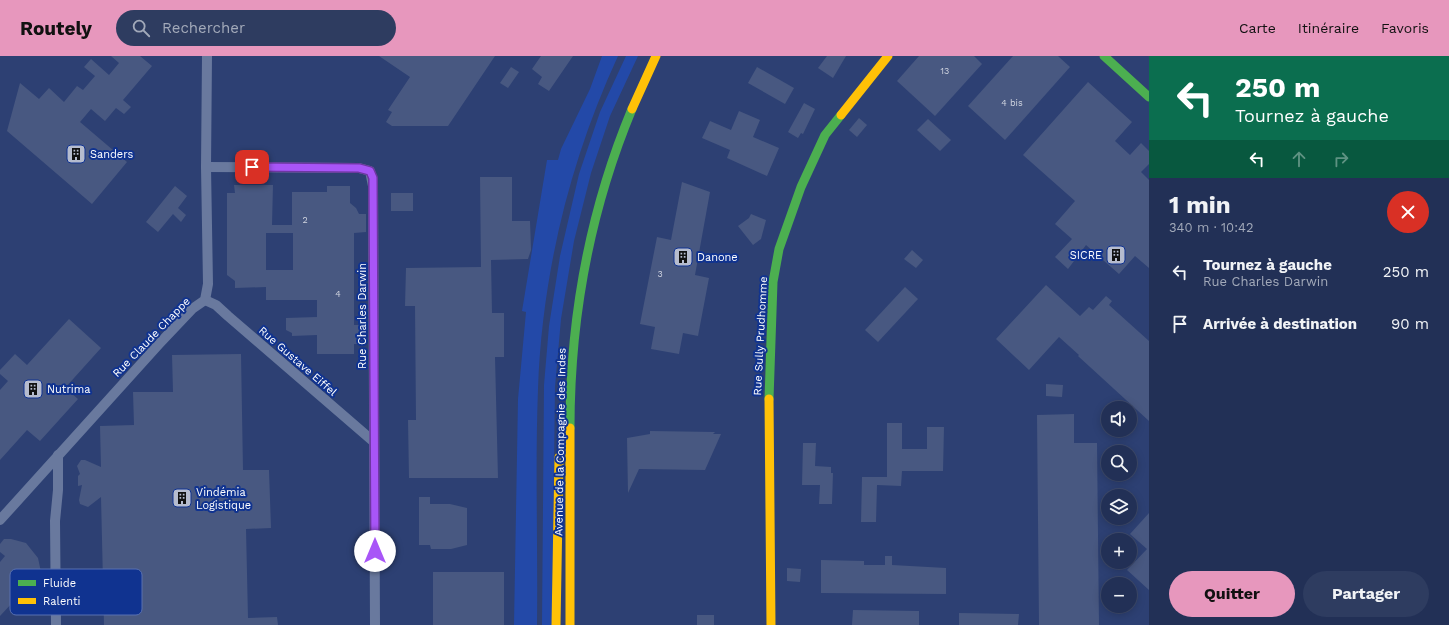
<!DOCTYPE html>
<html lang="fr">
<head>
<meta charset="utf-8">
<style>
	:root { --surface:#223056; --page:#2e3c60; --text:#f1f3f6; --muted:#a2a9b9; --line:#3f4b6c; --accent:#e797bd }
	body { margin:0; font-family:"Work Sans",sans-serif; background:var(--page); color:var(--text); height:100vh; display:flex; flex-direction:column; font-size:15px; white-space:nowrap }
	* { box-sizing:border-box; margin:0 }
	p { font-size:13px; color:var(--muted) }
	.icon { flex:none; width:22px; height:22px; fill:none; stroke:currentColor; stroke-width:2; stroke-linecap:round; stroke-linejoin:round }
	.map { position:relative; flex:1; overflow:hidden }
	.details { display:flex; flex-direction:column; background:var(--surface); width:300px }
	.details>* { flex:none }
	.banner { background:#0b6e4f; color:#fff; overflow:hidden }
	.buttons { position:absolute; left:1101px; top:345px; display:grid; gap:8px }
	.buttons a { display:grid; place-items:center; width:36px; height:36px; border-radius:50%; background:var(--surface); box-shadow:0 2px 10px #0003,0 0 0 1px var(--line); font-size:20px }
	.pin { position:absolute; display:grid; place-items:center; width:34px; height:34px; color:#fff; margin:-17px; border-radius:8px; box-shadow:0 2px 6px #0006 }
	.me { position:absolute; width:44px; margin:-22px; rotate:0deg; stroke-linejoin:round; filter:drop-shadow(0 0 3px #0008) }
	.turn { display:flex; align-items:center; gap:14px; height:84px; padding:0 20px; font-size:18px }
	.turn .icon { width:52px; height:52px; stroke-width:2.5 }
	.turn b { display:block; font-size:28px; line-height:34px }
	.lanes { display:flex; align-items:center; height:38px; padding:0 20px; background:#0003; justify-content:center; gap:20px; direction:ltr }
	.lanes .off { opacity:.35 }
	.round { display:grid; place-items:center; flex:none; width:42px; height:42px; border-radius:21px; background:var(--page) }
	.summary { display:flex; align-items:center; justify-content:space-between; height:68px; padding:0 20px }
	h1 { font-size:24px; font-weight:700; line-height:30px }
	.primary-button { display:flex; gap:8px; margin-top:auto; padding:8px 20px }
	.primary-button a { flex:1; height:46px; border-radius:24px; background:var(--accent); color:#111; font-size:16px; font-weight:700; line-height:46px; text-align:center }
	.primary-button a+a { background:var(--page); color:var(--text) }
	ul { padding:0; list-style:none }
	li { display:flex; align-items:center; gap:12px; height:52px; padding:0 20px }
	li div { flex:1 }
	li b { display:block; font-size:15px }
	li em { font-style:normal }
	header { display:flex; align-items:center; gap:24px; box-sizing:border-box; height:56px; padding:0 20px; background:var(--accent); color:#111 }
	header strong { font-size:19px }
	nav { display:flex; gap:22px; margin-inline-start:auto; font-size:14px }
	.search { width:280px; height:36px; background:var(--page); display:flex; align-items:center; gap:10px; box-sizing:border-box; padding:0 14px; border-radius:22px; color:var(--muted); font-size:15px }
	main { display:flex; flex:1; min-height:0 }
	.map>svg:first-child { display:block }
</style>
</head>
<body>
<header>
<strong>Routely</strong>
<div class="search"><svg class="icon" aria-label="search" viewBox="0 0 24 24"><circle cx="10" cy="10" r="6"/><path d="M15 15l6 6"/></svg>Rechercher</div>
<nav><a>Carte</a><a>Itinéraire</a><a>Favoris</a></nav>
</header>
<main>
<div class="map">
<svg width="1149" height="569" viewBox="0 0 1149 569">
	<rect width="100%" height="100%" fill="#2d4073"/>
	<!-- green -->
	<g fill="#2349a8">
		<path d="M602 0H618C570 104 542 218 538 333 535 412 538 490 537 569H514L518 343 526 256 522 255 547 104H558L561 93 590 33Z"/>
		<polygon points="626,0 638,0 610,60 591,117 574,185 561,263 555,331 552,569 542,569 544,329 549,270 560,200 579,118 600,56"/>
	</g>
	<!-- building -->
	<g fill="#485881" fill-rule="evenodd">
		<polygon points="111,0 140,0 152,10 123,44 131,51 124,58 116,52 105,65 91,53 80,66 127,106 92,148 7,75 20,27 39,43 49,32 64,46 77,30 83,34 95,20 84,11 91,3 109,19 119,7"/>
		<polygon points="379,0 495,0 448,70 392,70 386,66 392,56 388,54 410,21"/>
		<polygon points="541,0 573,0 549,35 538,28 542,21 532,13"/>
		<polygon points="827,0 846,0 833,22 818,12"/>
		<polygon points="919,0 974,0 982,8 935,60 897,25"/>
		<polygon points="1013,0 1058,0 1070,11 1005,84 968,50"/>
		<polygon points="511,11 519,16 508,32 500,27"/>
		<polygon points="757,11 794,32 785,48 748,27"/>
		<polygon points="1088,26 1132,66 1115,85 1130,99 1141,87 1149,95 1149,108 1141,116 1149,124 1149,212 1135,200 1119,218 1086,189 1068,213 1055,201 1072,183 1055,168 1075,145 1023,99"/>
		<polygon points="804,47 815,53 803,78 801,77 798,82 788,76"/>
		<polygon points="739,55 760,64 753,81 779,92 767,120 727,102 730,94 702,82 710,65 731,74"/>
		<polygon points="859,62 867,69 857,81 849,74"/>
		<polygon points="928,63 951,84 940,95 917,74"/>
		<polygon points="480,121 512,121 512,165 530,165 531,194 528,203 491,204 492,257 504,257 504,301 495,301 498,422 409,422 408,364 416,364 415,250 405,250 406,212 481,211"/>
		<polygon points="682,126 710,136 695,219 709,222 698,280 683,277 679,298 651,293 655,271 640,268 657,181 671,184"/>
		<path d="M234 129H273L272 169H292V136H327V130H350V147L356 152 359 158H366V176L354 177V269H362V288H354V298H317V279L292 280V277L286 274V262L317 261V244H266V231L235 232V225L227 219V137H235ZM266 177H293V214H266Z"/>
		<polygon points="175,130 187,140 178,152 186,159 181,166 173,158 158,176 146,166"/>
		<rect x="391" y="137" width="22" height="18"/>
		<polygon points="751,158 766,164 761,183 753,189 738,170 749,162"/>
		<polygon points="912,194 923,204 916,212 904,203"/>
		<polygon points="1046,229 1080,260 1089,251 1093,254 1106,240 1112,245 1109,249 1149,285 1149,365 1078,300 1079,299 1059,281 1029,314 996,283"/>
		<polygon points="905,231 918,243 878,286 865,274"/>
		<polygon points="69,263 101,292 65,332 78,343 40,385 27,374 0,404 0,334 8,325 0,318 0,314 15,298 27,309"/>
		<polygon points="241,298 243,414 269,414 271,472 246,473 248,562 277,561 278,569 104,569 101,441 88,451 80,448 79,444 82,429 78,430 78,420 80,418 77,410 81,404 85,404 101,411 100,370 134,369 133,336 173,336 172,299"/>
		<polygon points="1046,328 1063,329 1062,341 1046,340"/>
		<polygon points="1074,358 1074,387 1097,387 1099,569 1039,569 1037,359"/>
		<polygon points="887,367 902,367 902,393 927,393 927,371 944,371 943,415 902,415 901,430 877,429 876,466 861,466 862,421 887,421"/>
		<polygon points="650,375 715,376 713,378 721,378 705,414 639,413 628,437 627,382 650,378"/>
		<polygon points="803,387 816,387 815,410 831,411 831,417 833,417 832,448 819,448 820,429 802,429"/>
		<polygon points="419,441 430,441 430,448 450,448 467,452 467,489 451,493 431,493 430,489 419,489"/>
		<polygon points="1149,457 1149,534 1127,514 1147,493 1130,478"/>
		<polygon points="4,483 11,483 26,487 38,502 41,516 0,560 0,506 5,500 0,496 0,488"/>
		<polygon points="885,500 892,500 892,509 946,512 946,538 821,537 821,504 864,505 864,509 885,509"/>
		<polygon points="787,512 801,513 800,526 787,525"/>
		<rect x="433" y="516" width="71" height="53"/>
		<polygon points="853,554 919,555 919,569 852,569"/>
		<polygon points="959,557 1019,558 1018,569 959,569"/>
		<rect x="697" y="559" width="17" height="10"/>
	</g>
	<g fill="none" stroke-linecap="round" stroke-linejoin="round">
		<!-- street -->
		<g stroke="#69799e" stroke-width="10">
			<polyline points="206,111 359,112 370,115 373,130 375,569"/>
			<polyline points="205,244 216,249 228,260 374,386"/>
			<polyline points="0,464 159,288 192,253 205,244 208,228 206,111 207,0"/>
			<polyline points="56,569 55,465 58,434 58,399"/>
		</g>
		<!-- fast -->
		<g stroke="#4caf50" stroke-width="9">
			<polyline points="1104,0 1149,41"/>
			<polyline points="769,343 773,226 779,193 801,131 825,79 841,59"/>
			<path d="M570 372C570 263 590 154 632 53"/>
		</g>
		<!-- slow -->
		<g stroke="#ffc107" stroke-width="9">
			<polyline points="632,53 656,0"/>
			<polyline points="841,59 888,0"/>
			<polyline points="769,343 771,569"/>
			<polyline points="570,372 570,569"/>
			<polyline points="556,569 559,401"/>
		</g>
	</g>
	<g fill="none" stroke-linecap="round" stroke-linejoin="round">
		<defs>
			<polyline id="route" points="252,111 359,112 370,115 373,122 375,495"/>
		</defs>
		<!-- route casing -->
		<use href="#route" stroke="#6d37a1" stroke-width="10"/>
		<!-- route -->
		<use href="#route" stroke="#a855f7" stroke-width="7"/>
	</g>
	<!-- icons -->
	<defs>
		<symbol id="building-square" viewBox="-11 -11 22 22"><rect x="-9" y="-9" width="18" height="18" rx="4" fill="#b6bcce" stroke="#103390"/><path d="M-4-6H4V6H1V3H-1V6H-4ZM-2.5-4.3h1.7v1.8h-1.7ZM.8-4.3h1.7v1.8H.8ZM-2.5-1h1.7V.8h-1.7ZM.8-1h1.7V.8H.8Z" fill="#111"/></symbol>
	</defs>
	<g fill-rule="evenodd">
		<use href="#building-square" x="65" y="87" width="22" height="22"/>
		<use href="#building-square" x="1105" y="188" width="22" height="22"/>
		<use href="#building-square" x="672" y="190" width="22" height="22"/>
		<use href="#building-square" x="22" y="322" width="22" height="22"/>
		<use href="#building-square" x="171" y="431" width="22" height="22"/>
	</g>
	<g text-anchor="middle" stroke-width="4" stroke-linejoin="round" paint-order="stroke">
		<!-- number labels -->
		<g font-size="9" fill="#d1d5e0">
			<text x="945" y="18">13</text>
			<text x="1012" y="50">4 bis</text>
			<text x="305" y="167">2</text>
			<text x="660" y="221">3</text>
			<text x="338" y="241">4</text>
		</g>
		<!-- poi labels -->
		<g font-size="11" fill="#fff" stroke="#103390" text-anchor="start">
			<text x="90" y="102">Sanders</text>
			<text x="1102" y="203" text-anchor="end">SICRE</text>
			<text x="697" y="205">Danone</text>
			<text x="47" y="337">Nutrima</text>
			<text x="196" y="440">Vindémia<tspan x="196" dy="13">Logistique</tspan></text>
		</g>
		<!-- street labels -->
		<g font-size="11" fill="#fff" stroke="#103390">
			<text transform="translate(362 260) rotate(-90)" y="4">Rue Charles Darwin</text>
			<text transform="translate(760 280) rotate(-87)" y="4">Rue Sully Prudhomme</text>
			<text transform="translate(151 281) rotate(-46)" y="4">Rue Claude Chappe</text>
			<text transform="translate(298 305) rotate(41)" y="4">Rue Gustave Eiffel</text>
			<text transform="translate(560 386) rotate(-89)" y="4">Avenue de la Compagnie des Indes</text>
		</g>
	</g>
	<!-- legend -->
	<rect x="10" y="513" width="132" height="46" rx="6" fill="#103390" stroke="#5870b1" stroke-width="1"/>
	<rect x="18" y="524" width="18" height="6" fill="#4caf50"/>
	<rect x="18" y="542" width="18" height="6" fill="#ffc107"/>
	<g font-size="11" fill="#fff">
		<text x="43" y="531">Fluide</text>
		<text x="43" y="549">Ralenti</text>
	</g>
</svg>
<div class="buttons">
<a><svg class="icon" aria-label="sound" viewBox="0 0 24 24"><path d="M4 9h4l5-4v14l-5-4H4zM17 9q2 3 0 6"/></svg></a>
<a><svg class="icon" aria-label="search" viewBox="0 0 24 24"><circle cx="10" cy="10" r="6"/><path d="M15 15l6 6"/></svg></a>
<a><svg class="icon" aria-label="layers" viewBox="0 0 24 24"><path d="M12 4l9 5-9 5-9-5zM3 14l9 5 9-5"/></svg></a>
<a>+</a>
<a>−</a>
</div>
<div class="pin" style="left:252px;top:111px;background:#d93025"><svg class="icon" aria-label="arrive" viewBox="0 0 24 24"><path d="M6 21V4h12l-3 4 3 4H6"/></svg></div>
<svg class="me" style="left:375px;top:495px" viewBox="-20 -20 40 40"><circle r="19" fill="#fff"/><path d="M0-13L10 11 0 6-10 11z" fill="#a855f7"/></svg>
</div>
<section class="details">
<div class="banner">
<div class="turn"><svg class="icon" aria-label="left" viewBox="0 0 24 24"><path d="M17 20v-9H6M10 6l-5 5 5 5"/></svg><div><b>250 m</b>Tournez à gauche</div></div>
<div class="lanes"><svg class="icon" aria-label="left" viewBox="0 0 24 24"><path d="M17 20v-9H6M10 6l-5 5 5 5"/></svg><svg class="icon off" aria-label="ahead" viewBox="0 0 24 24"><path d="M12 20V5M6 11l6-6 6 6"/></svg><svg class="icon off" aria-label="right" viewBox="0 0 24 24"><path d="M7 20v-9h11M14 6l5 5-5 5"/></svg></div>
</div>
<div class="summary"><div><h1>1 min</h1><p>340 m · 10:42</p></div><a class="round" style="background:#d93025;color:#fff"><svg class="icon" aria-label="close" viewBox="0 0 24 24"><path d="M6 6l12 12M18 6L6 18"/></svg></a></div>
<ul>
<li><svg class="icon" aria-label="left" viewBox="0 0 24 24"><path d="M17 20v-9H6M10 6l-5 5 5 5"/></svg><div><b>Tournez à gauche</b><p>Rue Charles Darwin</p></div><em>250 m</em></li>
<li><svg class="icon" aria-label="arrive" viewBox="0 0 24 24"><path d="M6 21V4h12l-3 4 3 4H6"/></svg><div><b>Arrivée à destination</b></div><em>90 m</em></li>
</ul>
<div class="primary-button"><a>Quitter</a><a>Partager</a></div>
</section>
</main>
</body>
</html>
